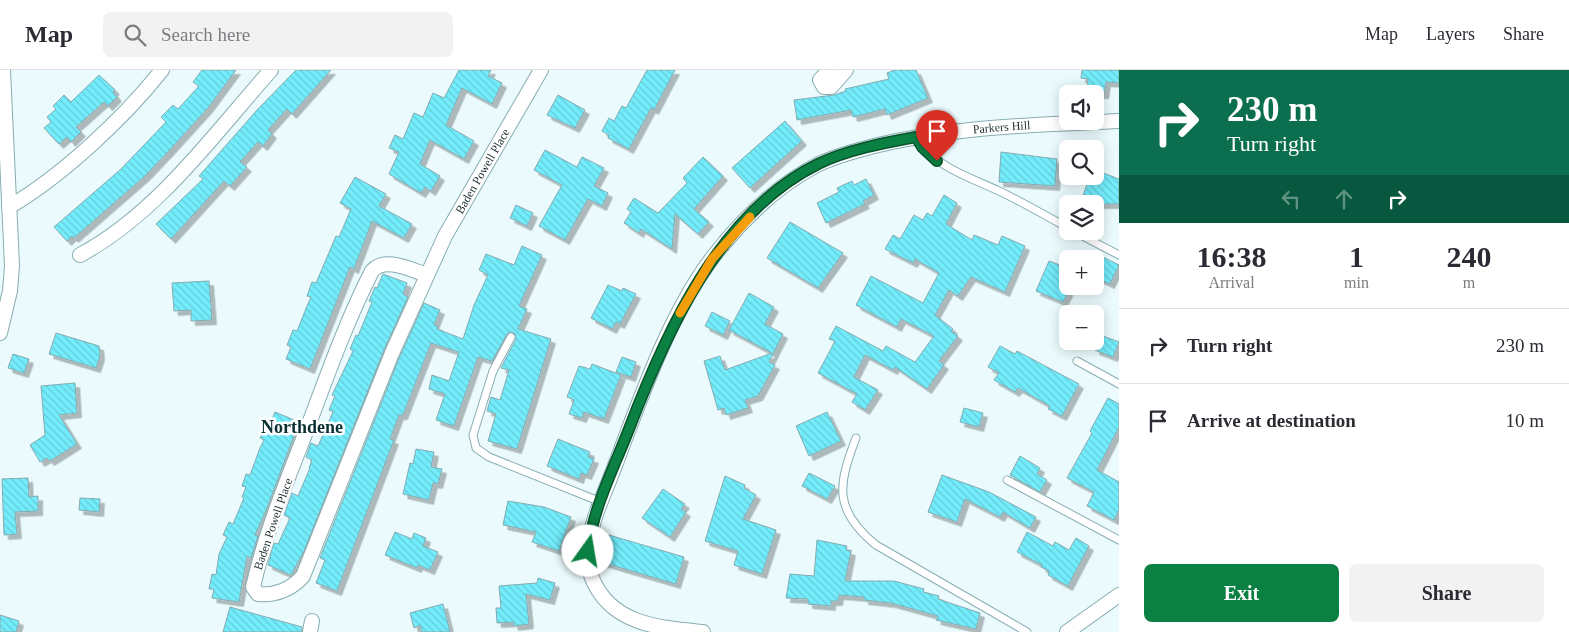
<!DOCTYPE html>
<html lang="en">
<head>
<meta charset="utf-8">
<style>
	:root { --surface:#fff; --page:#f2f2f3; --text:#2b2b33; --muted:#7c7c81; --line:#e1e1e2; --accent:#0b8043 }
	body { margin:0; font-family:Georgia,serif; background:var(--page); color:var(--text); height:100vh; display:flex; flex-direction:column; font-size:19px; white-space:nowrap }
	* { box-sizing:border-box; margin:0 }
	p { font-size:16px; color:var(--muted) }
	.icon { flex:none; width:28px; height:28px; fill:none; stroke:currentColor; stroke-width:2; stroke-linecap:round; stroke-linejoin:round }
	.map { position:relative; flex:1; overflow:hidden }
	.details { display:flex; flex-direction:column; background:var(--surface); width:450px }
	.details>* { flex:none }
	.guide { background:#0b6e4f; color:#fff; overflow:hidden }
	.controls { position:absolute; left:1059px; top:15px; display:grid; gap:10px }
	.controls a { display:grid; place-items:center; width:45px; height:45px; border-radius:8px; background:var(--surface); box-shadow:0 2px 12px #0003; font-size:25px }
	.pin { position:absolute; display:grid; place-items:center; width:42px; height:42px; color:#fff; margin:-51px -21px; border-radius:50% 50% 50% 0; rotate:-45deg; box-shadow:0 0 5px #0007 }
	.pin .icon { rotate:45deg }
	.me { position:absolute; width:55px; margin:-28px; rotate:13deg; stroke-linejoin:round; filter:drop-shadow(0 0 4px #0008) }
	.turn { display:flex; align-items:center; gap:18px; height:105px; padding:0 25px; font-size:22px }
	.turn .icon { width:65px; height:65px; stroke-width:2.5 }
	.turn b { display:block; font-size:35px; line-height:42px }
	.lanes { display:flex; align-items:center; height:48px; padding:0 25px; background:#0003; justify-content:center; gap:25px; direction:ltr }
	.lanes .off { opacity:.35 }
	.eta { display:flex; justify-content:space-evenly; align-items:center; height:85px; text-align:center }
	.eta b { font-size:30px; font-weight:700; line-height:35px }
	.button { display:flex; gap:10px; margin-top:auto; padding:10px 25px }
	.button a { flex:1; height:58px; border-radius:8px; background:var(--accent); color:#fff; font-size:20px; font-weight:700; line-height:58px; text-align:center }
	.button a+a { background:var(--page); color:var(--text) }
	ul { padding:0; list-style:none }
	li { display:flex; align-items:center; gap:15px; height:75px; padding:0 25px; border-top:1px solid var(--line) }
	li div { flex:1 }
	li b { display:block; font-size:19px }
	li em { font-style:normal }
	header { display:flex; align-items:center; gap:30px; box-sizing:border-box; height:70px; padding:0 25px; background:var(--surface); border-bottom:1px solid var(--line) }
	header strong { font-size:24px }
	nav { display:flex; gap:28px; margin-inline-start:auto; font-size:18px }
	.search { width:350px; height:45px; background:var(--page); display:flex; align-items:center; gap:12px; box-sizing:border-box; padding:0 18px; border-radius:8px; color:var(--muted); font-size:19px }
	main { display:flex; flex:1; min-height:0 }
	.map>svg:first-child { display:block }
</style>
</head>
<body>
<header>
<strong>Map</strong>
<div class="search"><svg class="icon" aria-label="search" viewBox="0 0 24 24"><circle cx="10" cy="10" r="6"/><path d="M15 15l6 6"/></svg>Search here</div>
<nav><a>Map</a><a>Layers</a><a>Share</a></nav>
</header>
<main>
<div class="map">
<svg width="1119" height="562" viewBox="0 0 1119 562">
	<defs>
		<pattern id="building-back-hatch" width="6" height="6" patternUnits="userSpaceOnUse" patternTransform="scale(1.25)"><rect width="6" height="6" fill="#73ecfc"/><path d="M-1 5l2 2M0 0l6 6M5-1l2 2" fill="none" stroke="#63cbd8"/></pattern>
		<filter id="shadow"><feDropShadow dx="4.5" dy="4.5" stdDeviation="0" flood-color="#0004"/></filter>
	</defs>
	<rect width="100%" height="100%" fill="#ebfbfd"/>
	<!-- building -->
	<g fill="url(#building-back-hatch)" stroke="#84aaaf" filter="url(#shadow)">
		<polygon points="202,0 236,0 208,38 166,84 145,106 74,168 72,166 67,171 54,157 121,99 166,52 161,47 173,35 178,39 199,16 193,12"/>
		<polygon points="296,0 331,0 292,44 287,39 268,60 272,64 263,76 258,72 240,92 247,97 230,116 224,111 171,169 156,154 203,109 199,106 257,40"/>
		<polygon points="459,0 491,0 488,6 502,13 492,34 462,18 446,55 474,71 464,89 430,70 420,94 440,106 431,121 425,117 421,123 389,104 399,82 389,78 395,65 403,69 414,43 423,47 433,23 444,28"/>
		<polygon points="647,0 675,0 654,40 651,38 629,79 608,68 609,65 602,61 609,48 614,51 622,36 626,38"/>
		<polygon points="895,0 916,0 928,28 887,45 885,39 853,47 851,40 797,50 794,30 834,25 846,21 845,19 889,9 887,3"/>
		<polygon points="1082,0 1119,0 1119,13 1106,12 1104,24 1087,24 1088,9 1081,8"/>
		<polygon points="99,5 115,20 113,22 117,27 108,36 104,32 76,57 81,62 71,72 67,67 59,74 44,58 51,52 47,47 56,39 53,36 64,25 71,32"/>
		<polygon points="558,25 585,40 575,58 547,45"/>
		<polygon points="785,51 802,71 750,118 732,98"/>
		<polygon points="545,80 577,97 582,87 604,98 594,116 608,123 602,136 588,129 565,170 539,156 562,115 534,100"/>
		<polygon points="1001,82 1057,89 1055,116 999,112"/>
		<polygon points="703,87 723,106 694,139 709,152 698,164 675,144 672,179 641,159 639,163 624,153 631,142 627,139 634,128 658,143 687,113 683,108"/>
		<polygon points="1095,100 1119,109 1119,134 1080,134 1090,106 1095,106"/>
		<polygon points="355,107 386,124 379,136 412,154 404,168 372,151 354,199 350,197 310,299 286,289 291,277 287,275 293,260 297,261 307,236 311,227 307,226 312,212 316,213 336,166 339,167 351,139 340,133"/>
		<polygon points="866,109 874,125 863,131 865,134 826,153 817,133 839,122 837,118 852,111 854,115"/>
		<polygon points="944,125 957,133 946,154 972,170 974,165 998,175 1002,166 1025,176 1005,222 971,207 958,226 949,220 935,245 953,259 951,261 958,266 939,291 944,295 927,319 895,297 893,300 865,285 854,307 878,320 865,340 852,332 857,324 818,303 835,271 829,269 836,256 883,281 886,276 915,292 934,266 901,249 897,257 856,235 871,206 923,233 939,203 915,189 913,193 885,179 893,165 900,169 914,145 923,150 927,143 932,146"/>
		<polygon points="516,135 533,143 527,156 510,148"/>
		<polygon points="790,152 843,183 818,218 767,188"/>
		<polygon points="522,176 542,185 519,236 527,239 518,259 551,269 517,379 488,371 496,344 487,341 491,327 500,330 509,300 501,298 516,269 515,264 511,262 507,264 492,291 478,287 454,356 436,350 445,324 429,319 432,305 449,311 459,282 431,273 403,345 399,345 390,369 394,370 337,521 316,513 325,490 320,488 400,286 424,233 440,240 434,255 438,256 437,259 463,269 474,235 488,205 479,200 486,184 514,195"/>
		<polygon points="1095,183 1119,195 1110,214 1095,207"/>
		<polygon points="1049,191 1068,198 1068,222 1063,232 1036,221"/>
		<polygon points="383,204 407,213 403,224 408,227 384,280 304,481 291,505 268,495 272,479 274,473 278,474 290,448 284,445 292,423 298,426 310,398 309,398 312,390 306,387 311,373 318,376 333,342 329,340 335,326 332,325 353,281 350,279 356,265 358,266 372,232 369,231 375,217 377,218"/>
		<polygon points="209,211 212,250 191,251 191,240 174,241 172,213"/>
		<polygon points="608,215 622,221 623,218 636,224 620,254 616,252 612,259 591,248"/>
		<polygon points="749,223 774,237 765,254 783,264 769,292 775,295 758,326 745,330 748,338 726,345 724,338 718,340 704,291 720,286 725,300 772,283 729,260"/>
		<polygon points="712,242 730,251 723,265 705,256"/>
		<polygon points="56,263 99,276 100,286 96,298 49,284"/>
		<polygon points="1095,263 1119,272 1113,287 1095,280"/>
		<polygon points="1000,276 1015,284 1017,281 1079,314 1062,346 1048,339 1050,336 1018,318 1015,322 994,310 999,303 988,297"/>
		<polygon points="13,284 29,289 24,303 8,298"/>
		<polygon points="622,287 636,292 631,307 616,302"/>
		<polygon points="592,294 621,305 604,349 584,342 582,348 569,344 574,330 567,327 579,296 590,299"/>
		<polygon points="75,313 77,343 59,345 77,374 50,391 47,388 40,392 30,375 45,365 41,316"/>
		<polygon points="1108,328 1119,334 1119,357 1097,400 1119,412 1119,440 1114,450 1087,436 1094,422 1067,408 1092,363 1090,361"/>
		<polygon points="964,338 983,343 979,357 960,352"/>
		<polygon points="275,342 299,352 267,438 255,465 258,466 251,488 247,486 239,532 212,528 214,519 209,519 212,504 216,505 219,484 227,467 223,465 229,452 233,454 244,428 242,427 246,417 242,416 246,404 250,405 260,378 264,370 260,368 266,355 269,357"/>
		<polygon points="827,342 841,371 809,386 796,356"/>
		<polygon points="558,369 590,382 588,387 594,389 587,405 581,403 579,409 547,396"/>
		<polygon points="416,379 434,382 431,397 442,399 438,414 433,413 429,430 403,424 410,393 413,394"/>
		<polygon points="1020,386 1040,398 1037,404 1047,410 1040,422 1010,405"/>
		<polygon points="809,403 835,416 827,429 802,416"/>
		<polygon points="942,405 989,422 1036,447 1030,458 1003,442 1000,447 965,429 957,452 928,442"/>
		<polygon points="725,406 745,415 744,418 756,425 743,449 776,460 762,504 734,495 738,481 705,471"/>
		<polygon points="28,408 29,427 38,426 38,441 15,442 17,464 4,465 2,409"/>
		<polygon points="663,419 685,434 681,439 686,442 670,467 642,448"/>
		<polygon points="80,428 100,429 99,442 79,440"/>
		<polygon points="508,431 544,437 571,447 559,481 532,472 536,462 503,455"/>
		<polygon points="395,462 412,469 414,463 426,468 423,476 438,482 430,500 418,495 417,498 385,485"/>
		<polygon points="1027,462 1053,476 1055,472 1069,480 1076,468 1089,476 1068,516 1048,505 1049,501 1041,497 1042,495 1017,482"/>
		<polygon points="609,465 684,487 676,514 601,492"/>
		<polygon points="817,470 847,476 846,480 851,481 845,511 894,511 924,519 923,522 939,526 938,529 980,543 976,559 936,550 938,546 891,533 864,530 864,527 839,525 838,531 831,531 831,536 808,534 808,529 786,528 790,504 814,506"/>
		<polygon points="538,508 555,513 550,530 526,524 529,554 514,556 513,552 497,553 496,538 501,538 499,516 537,513"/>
		<polygon points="443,534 450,562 422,562 420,555 414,558 410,543"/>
		<polygon points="230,537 302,557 301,562 223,562"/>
		<polygon points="0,545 19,551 16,562 0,562"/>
	</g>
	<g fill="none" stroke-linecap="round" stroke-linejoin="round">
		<defs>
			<g id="service">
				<path d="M916 67C936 98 967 106 999 121 1022 132 1045 145 1068 158"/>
				<polyline points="1073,161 1119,185"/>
				<polyline points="511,267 493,301 473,365 476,378 489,387 601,432"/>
				<polyline points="1077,291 1119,314"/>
				<path d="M856 368C838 415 833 440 876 475L1027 562"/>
				<polyline points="1007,410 1119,470"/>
			</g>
			<g id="minor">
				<polyline points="829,0 820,10 824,17 831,17 846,0"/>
				<path d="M9 137C62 106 124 48 162 0"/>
				<path d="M80 185C158 143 213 65 271 0"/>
				<path id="s1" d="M427 205C411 200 385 186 372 201 346 252 327 306 307 359 287 411 265 463 253 517L258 524C275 526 292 519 303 506L392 283 445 166 541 0"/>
				<polyline points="0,263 10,221 12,196 3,0"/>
				<polyline points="310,562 312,551"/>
				<path id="s2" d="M703 562C660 558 611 555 592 508 587 496 587 485 589 472 593 445 607 418 616 393 641 327 670 243 713 187 741 151 776 116 817 95 834 86 855 81 874 76 955 56 1037 55 1119 51"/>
				<polyline points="1067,562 1119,525"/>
			</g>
		</defs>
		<!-- service casing -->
		<use href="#service" stroke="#87adb2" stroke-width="9"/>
		<!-- minor casing -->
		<use href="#minor" stroke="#87adb2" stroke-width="16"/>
		<!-- service -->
		<use href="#service" stroke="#fff" stroke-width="7"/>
		<!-- minor -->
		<use href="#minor" stroke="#fff" stroke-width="14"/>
	</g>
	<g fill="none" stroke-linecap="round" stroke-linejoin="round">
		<defs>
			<path id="route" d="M588 481C592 440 614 398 629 359 666 262 719 143 818 94 847 80 883 73 916 67L922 77 937 91"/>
		</defs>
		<!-- route casing -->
		<use href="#route" stroke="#07532c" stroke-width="12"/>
		<!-- route -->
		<use href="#route" stroke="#0b8043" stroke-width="9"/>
		<!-- slow -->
		<polyline stroke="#f59e0b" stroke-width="9" points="680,243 712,189 750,147"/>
	</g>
	<g text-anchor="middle" stroke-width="5" stroke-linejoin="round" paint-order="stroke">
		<!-- street labels -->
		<g font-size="12" fill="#1d2d2f" stroke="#fff">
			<text dy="4" stroke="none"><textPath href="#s2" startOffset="809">Parkers Hill</textPath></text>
			<text dy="4" stroke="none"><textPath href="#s1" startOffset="899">Baden Powell Place</textPath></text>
			<text transform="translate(273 454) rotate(-71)" y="4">Baden Powell Place</text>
		</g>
		<!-- district labels -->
		<g font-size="18" font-weight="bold" fill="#0a3034" stroke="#fff">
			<text x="302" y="363">Northdene</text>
		</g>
	</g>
</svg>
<div class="controls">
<a><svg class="icon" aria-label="sound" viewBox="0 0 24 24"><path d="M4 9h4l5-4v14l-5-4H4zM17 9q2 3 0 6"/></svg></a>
<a><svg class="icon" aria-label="search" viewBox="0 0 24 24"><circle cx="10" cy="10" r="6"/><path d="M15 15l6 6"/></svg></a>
<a><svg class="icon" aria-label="layers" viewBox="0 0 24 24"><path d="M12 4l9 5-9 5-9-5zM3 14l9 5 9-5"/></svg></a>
<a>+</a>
<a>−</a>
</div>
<div class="pin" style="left:937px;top:91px;background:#d93025"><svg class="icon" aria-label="arrive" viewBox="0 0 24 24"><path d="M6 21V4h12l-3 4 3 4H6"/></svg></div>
<svg class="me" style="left:588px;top:481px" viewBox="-20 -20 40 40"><circle r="19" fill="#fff"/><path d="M0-13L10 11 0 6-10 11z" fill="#0b8043"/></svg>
</div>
<section class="details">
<div class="guide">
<div class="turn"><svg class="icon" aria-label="right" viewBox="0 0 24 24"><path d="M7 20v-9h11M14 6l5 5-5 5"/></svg><div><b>230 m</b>Turn right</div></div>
<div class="lanes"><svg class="icon off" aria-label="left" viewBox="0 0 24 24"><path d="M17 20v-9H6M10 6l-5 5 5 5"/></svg><svg class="icon off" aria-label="ahead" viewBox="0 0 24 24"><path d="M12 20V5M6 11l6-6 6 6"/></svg><svg class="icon" aria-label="right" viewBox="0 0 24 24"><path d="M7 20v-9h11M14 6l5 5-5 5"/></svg></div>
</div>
<div class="eta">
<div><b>16:38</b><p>Arrival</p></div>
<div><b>1</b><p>min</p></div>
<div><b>240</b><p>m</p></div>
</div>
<ul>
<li><svg class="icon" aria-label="right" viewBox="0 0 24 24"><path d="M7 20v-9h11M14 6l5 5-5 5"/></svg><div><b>Turn right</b></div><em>230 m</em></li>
<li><svg class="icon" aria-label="arrive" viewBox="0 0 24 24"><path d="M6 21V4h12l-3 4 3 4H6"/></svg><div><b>Arrive at destination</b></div><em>10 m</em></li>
</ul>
<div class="button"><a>Exit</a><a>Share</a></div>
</section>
</main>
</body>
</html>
